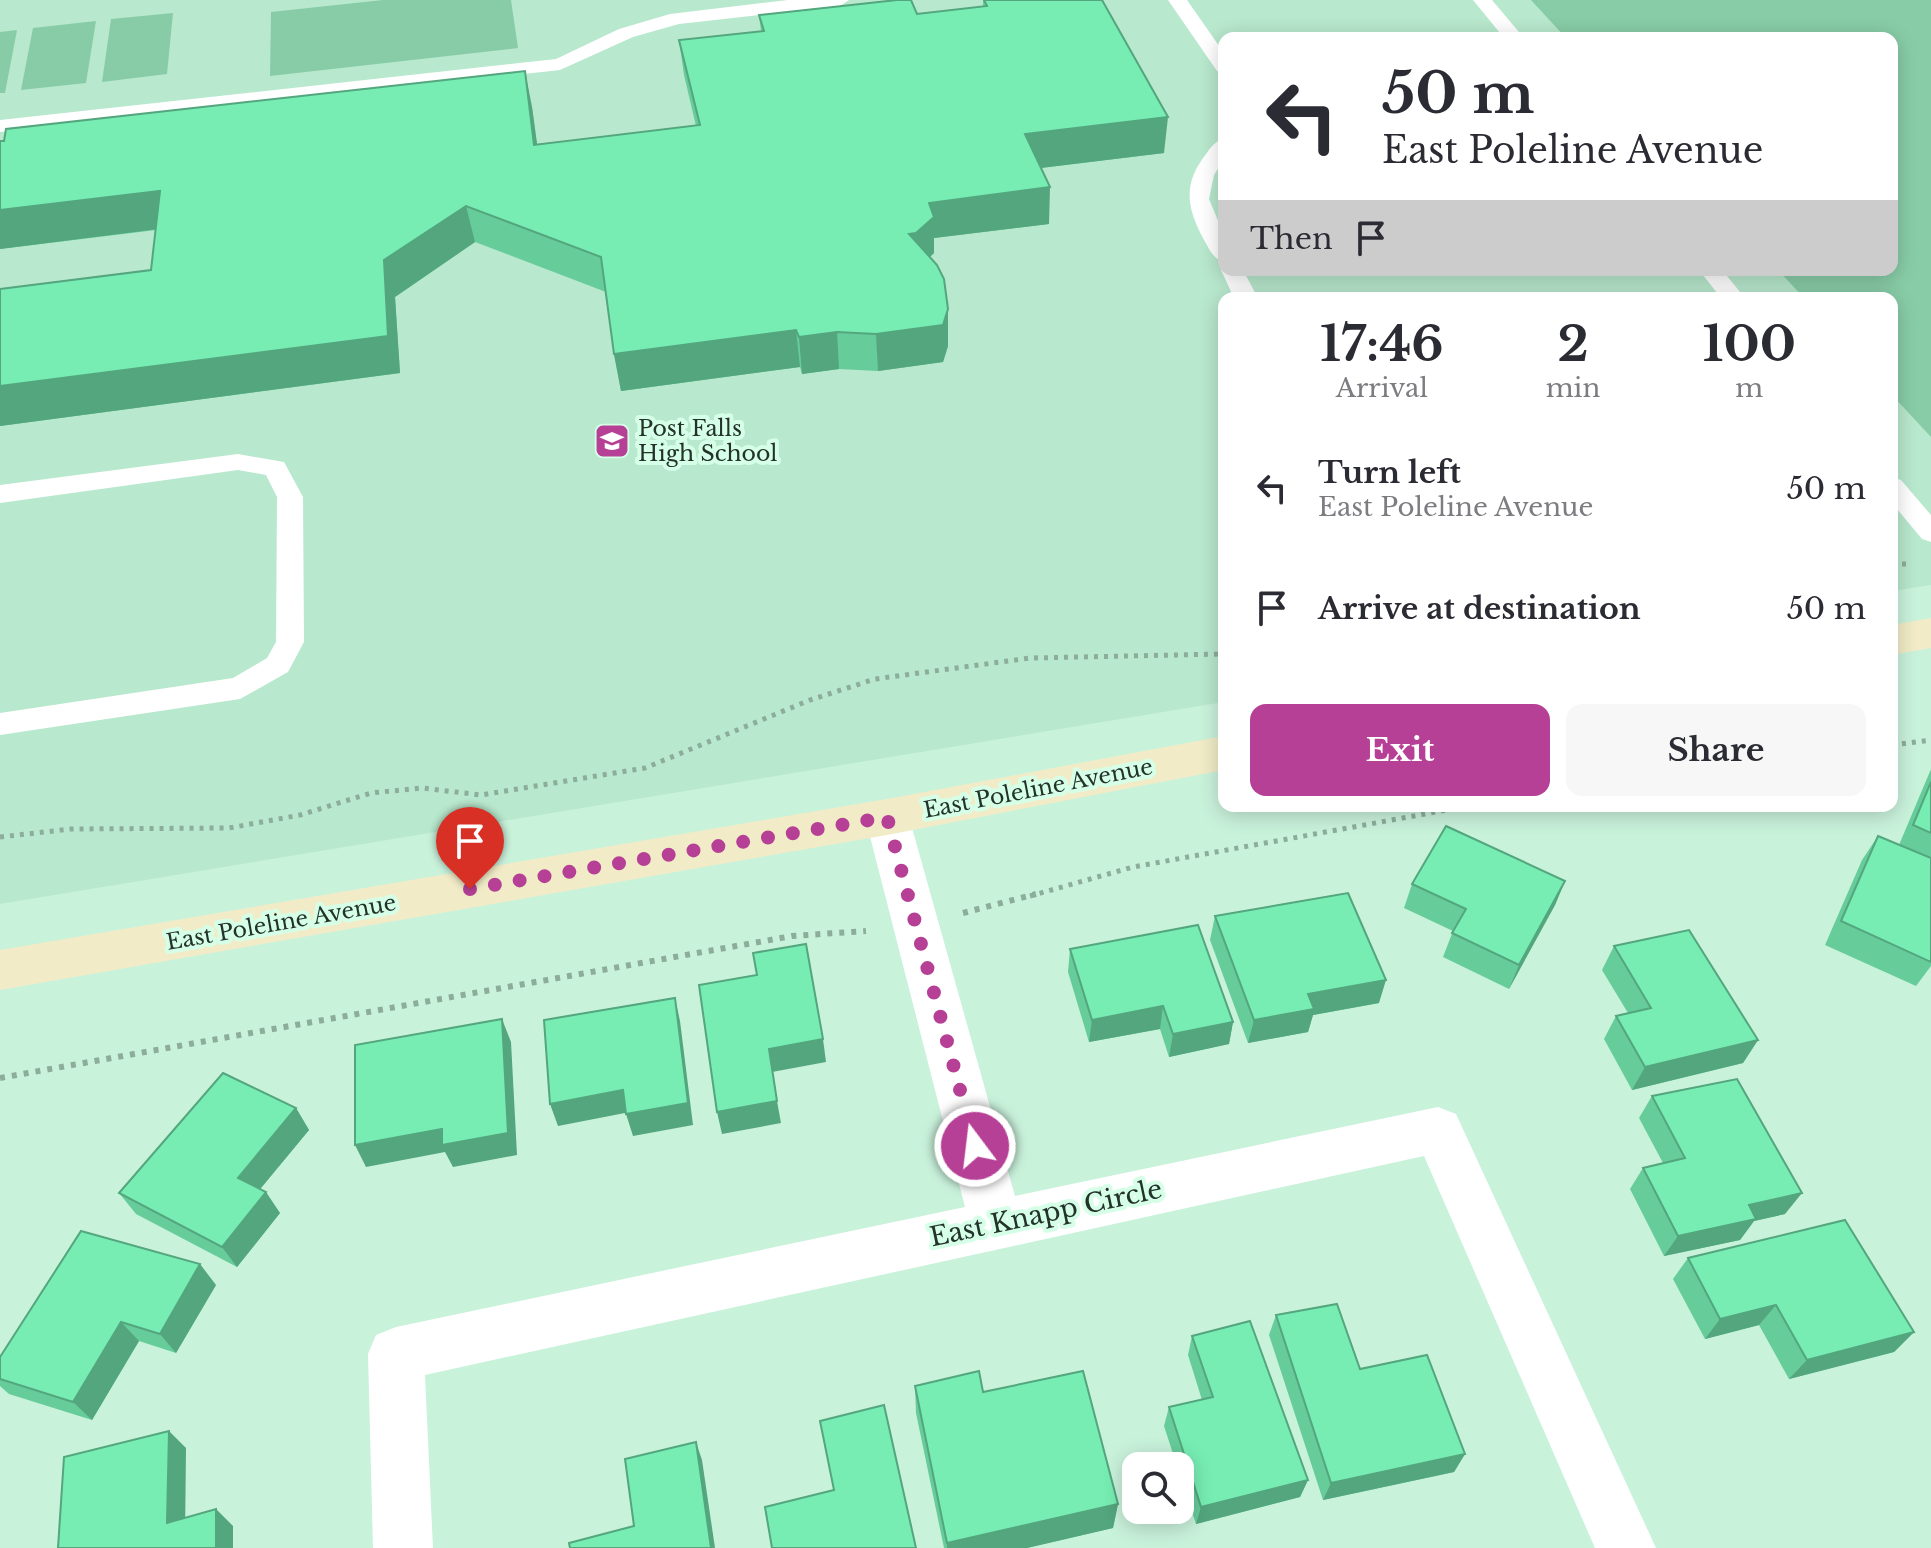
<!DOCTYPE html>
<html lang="en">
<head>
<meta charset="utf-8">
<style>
	:root { --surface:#fff; --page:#f7f7f7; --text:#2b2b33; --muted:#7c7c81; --accent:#b64096 }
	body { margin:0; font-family:"Libre Baskerville",serif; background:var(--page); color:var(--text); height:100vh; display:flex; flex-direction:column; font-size:30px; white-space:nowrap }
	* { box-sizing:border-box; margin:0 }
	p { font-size:26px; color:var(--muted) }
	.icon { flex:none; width:44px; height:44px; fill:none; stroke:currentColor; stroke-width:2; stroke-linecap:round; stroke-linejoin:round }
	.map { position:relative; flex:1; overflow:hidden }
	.sheet { position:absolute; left:1218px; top:292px; width:680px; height:520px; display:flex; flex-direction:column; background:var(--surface); border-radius:16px; box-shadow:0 4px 20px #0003 }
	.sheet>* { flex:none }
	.banner { position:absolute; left:1218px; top:32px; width:680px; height:244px; border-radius:16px; box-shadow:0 4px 20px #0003; background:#fff; color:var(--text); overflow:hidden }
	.fabs { position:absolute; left:1122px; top:1452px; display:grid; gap:16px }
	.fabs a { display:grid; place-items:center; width:72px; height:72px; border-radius:16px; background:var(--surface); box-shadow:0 4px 20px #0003; font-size:40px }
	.pin { position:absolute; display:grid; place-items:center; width:68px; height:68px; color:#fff; margin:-82px -34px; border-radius:50% 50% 50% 0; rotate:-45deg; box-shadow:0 0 8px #0007 }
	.pin .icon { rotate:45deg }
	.me { position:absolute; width:88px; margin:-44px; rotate:345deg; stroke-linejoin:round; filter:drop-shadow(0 0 6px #0008) }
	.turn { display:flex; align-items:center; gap:28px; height:168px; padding:0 32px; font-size:36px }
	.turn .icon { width:104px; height:104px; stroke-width:2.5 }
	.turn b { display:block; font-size:56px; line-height:68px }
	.then { display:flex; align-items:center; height:76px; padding:0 32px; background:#0003; gap:16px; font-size:30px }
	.eta { display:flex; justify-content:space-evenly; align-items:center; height:136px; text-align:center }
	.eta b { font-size:48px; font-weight:800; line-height:56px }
	.primary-button { display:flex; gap:16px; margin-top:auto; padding:16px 32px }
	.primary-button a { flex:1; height:92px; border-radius:16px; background:var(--accent); color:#fff; font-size:32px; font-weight:800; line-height:92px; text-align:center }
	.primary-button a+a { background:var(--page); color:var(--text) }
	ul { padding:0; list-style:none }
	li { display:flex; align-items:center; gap:24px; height:120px; padding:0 32px }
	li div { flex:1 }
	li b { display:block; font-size:30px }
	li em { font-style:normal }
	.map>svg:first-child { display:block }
</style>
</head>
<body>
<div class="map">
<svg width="1931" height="1548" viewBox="0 0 1931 1548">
	<rect width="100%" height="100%" fill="#c9f2db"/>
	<!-- built -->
	<path fill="#b8e8cd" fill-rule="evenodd" d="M0 0H1931V585L1892 591V298H1224V702L0 904ZM1224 38H1892V270H1224Z"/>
	<!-- green -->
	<g fill="#88cca7">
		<polygon points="383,0 511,0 518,48 270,76 271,12"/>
		<polygon points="1531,0 1931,0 1931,437 1892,395 1892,298 1804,298 1778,270 1892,270 1892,38 1566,38"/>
		<polygon points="173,13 167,74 102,82 111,19"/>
		<polygon points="96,21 86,83 21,90 33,28"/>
		<polygon points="17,30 5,93 0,93 0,32"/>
	</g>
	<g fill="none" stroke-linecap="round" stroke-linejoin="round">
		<!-- path-far1 -->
		<g stroke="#8dad9b" stroke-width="5" stroke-dasharray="4 6" stroke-linecap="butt">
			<polyline points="1892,564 1910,564"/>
			<polyline points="1892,745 1931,740"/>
			<polyline points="0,837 71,829 229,828 300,815 371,793 422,788 481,795 645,768 810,700 875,679 1030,658 1224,654"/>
			<polyline points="1030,896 1133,867 1469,806"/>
		</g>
		<!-- path -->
		<g stroke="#8dad9b" stroke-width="6" stroke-dasharray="5 7" stroke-linecap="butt">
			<polyline points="963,913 1036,894"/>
			<polyline points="0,1078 792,936 866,931"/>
		</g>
		<!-- lane -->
		<g fill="#fff" fill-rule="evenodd">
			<polygon points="788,0 849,0 840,6 679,24 633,37 560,70 0,132 0,120 556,59 619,29 670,14"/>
			<polygon points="1168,0 1187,0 1224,53 1224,73 1217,71"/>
			<polygon points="1473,0 1492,0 1524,38 1504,38"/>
			<path d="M1224 139V159L1214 175 1209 199 1224 235V262C1213 259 1210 250 1204 240 1187 208 1182 185 1206 154 1211 147 1215 141 1224 139Z"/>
			<polygon points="1224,265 1224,270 1243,270 1258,298 1234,298 1221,270"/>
			<polygon points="1699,270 1722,270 1745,298 1721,298"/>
			<polygon points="238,454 284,462 303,497 304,642 288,672 240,699 0,735 0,713 233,678 267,658 276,642 277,497 266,475 238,470 0,503 0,485"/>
			<polygon points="1892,477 1901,480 1931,515 1931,542 1922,539 1892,503"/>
		</g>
		<!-- street -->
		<polygon fill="#fff" fill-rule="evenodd" points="887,799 903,805 909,817 1015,1196 1438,1107 1456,1114 1656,1548 1595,1548 1424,1156 425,1375 433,1548 373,1548 368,1354 376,1335 396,1327 965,1207 865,817 871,805"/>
		<!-- secondary -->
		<g fill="#f1ecc7" fill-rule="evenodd">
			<polygon points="1931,618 1931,648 1892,655 1892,625"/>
			<polygon points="1224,736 1224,770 887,835 0,990 0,950 887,799"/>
		</g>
	</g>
	<!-- wall -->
	<g fill="#66cc9a">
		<polygon points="983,0 1102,0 1164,153 1041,168 1049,224 934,238 934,253 930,257 948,309 948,346 943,362 878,371 839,369 802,374 800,367 621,391 614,354 606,292 475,242 395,297 400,373 0,426 0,289 151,270 156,230 0,249 0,141 532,107 537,144 696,126 684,75 679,40 761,31 759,15 917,14 983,7"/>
		<polygon points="1931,769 1931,966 1916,986 1825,945 1862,860 1878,836 1899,845"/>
		<polygon points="1565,881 1555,905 1509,989 1443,957 1453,931 1404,908 1412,884"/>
		<polygon points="1215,916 1379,1003 1313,1015 1308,1032 1248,1043 1210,940"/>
		<polygon points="1614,946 1758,1040 1743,1063 1632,1090 1604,1039 1616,1016 1628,1013 1602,970"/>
		<polygon points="1070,949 1233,1022 1229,1044 1169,1057 1160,1029 1089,1042 1068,972"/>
		<polygon points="1652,1096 1785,1214 1754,1221 1740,1240 1664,1256 1630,1189 1643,1168 1663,1163 1639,1118"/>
		<polygon points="296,1108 309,1130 260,1189 280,1213 237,1267 136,1214 119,1193"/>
		<polygon points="1688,1258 1914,1332 1894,1352 1789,1379 1759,1325 1705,1339 1673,1279"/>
		<polygon points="216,1285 176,1353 139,1341 92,1420 9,1394 0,1386 0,1357"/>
		<polygon points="1276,1315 1360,1369 1465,1454 1454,1472 1323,1500 1269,1335"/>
		<polygon points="1192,1336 1308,1480 1300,1497 1196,1524 1180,1475 1180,1466 1177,1466 1164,1426 1169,1407 1202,1400 1188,1355"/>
		<polygon points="915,1386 983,1392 1118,1504 1113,1528 1027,1548 944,1548 916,1413"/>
	</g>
	<!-- shaded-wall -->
	<g fill="#53a67d">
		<polygon points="525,71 532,107 542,181 534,145"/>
		<polygon points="1168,117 1164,153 1024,170 1025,134"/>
		<polygon points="1050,187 1049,224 934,238 934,253 916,269 909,234 929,203"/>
		<polygon points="160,191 174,227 0,249 0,210"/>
		<polygon points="466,206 475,242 395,297 400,373 0,426 0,386 384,260"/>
		<polygon points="948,309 948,346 943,362 878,371 876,334"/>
		<polygon points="796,330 800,367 621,391 614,354"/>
		<polygon points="837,332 839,369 802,374 799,337"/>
		<polygon points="1565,881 1555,905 1509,989 1519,965"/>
		<polygon points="1386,980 1379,1003 1313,1015 1308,1032 1248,1043 1254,1020 1308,994"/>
		<polygon points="675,998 680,1021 693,1125 633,1136 626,1114"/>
		<polygon points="1163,1006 1160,1029 1089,1042 1092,1020"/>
		<polygon points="502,1019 511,1042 517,1155 453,1167 445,1152 366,1167 355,1145"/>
		<polygon points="1233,1022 1229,1044 1169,1057 1173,1034"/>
		<polygon points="823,1039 826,1062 772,1072 769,1049"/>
		<polygon points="1758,1040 1743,1063 1632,1090 1645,1067"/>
		<polygon points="623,1090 630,1112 558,1126 550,1104"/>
		<polygon points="777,1101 781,1123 722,1134 717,1112"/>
		<polygon points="296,1108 309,1130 252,1199 238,1178"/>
		<polygon points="266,1192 280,1213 237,1267 222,1247"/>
		<polygon points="1802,1193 1785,1214 1754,1221 1740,1240 1664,1256 1678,1236 1749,1205"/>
		<polygon points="200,1264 216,1285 176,1353 160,1334"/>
		<polygon points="1776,1305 1759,1325 1705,1339 1720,1319"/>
		<polygon points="121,1322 139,1341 92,1420 73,1402"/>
		<polygon points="1914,1332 1894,1352 1789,1379 1807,1360"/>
		<polygon points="169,1431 186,1448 185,1539 167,1523"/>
		<polygon points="696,1442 702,1460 715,1548 711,1548"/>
		<polygon points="1465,1454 1454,1472 1323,1500 1331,1483"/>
		<polygon points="1308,1480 1300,1497 1196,1524 1201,1507"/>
		<polygon points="1118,1504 1113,1528 1027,1548 947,1548 947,1543"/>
		<polygon points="216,1509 233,1526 233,1548 216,1548"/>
	</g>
	<!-- building -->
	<g fill="#77edb3" stroke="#53a67d" stroke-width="2">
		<polygon points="897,0 911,0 917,14 987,6 984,0 1102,0 1168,117 1025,134 1050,187 929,203 934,217 916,233 909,234 937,265 944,279 948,309 943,325 876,334 837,332 799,337 796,330 614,354 601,257 466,206 384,260 388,336 0,386 0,289 151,270 160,191 0,210 0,141 4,141 6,129 525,71 534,145 700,125 679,40 764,31 759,15"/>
		<polygon points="1931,782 1931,833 1913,825"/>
		<polygon points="1446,826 1565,881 1519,965 1452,933 1466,909 1412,884"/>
		<polygon points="1878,836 1931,858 1931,962 1841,921"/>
		<polygon points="1348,893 1386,980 1308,994 1314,1009 1254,1020 1215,916"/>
		<polygon points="1198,925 1233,1022 1173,1034 1163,1006 1092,1020 1070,949"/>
		<polygon points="1689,930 1758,1040 1645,1067 1616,1016 1651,1008 1614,946"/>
		<polygon points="806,944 823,1039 769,1049 777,1101 717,1112 699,985 757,975 753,953"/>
		<polygon points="675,998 688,1103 626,1114 623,1090 550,1104 544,1020"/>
		<polygon points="502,1019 508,1133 442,1145 442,1129 355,1145 355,1045"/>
		<polygon points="223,1073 296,1108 238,1178 266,1192 222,1247 119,1193"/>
		<polygon points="1737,1079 1802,1193 1749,1205 1756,1219 1678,1236 1643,1168 1685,1158 1652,1096"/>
		<polygon points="1845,1220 1914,1332 1807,1360 1776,1305 1720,1319 1688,1258"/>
		<polygon points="81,1231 200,1264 160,1334 121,1322 73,1402 0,1379 0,1357"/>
		<polygon points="1337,1304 1360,1369 1427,1355 1465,1454 1331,1483 1276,1315"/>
		<polygon points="1250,1321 1308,1480 1201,1507 1169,1407 1213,1397 1192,1336"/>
		<polygon points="979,1371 983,1392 1083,1371 1118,1504 947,1543 915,1386"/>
		<polygon points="884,1405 916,1548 772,1548 765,1507 834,1490 820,1421"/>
		<polygon points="169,1431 167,1523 216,1509 216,1548 58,1548 64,1457"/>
		<polygon points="696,1442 711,1548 570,1548 569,1543 634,1526 625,1459"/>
	</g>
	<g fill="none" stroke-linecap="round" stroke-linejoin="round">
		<!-- route -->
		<polyline stroke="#b64096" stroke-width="14" stroke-dasharray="0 25.2" points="470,889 887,817 975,1146"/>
	</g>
	<!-- icons -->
	<defs>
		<symbol id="school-square" viewBox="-11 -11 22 22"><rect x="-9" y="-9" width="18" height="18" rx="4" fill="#b64096" stroke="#d6ffe8"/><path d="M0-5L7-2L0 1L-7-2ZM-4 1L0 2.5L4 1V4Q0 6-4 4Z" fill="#fff"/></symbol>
	</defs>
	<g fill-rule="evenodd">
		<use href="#school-square" x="592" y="421" width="40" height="40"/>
	</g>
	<g text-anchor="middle" stroke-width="8" stroke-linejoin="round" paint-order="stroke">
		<!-- poi labels -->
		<g font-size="22" fill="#23322a" stroke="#d6ffe8" text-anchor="start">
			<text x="638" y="436">Post Falls<tspan x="638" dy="25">High School</tspan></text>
		</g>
		<!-- street labels -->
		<g font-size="22" fill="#23322a" stroke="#d6ffe8">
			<text transform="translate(1038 788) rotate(-11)" y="8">East Poleline Avenue</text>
			<text transform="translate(281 922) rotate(-10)" y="8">East Poleline Avenue</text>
		</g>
		<!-- near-street labels -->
		<g font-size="26" fill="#23322a" stroke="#d6ffe8">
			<text transform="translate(1046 1213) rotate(-12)" y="9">East Knapp Circle</text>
		</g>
	</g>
</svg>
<div class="fabs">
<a><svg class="icon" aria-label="search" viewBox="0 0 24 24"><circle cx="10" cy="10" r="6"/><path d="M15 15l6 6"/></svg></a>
</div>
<div class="pin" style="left:470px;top:889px;background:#d93025"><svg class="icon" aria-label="arrive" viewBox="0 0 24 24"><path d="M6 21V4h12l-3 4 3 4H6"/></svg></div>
<svg class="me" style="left:975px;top:1146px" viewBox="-20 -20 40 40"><circle r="17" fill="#b64096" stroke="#fff" stroke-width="3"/><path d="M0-11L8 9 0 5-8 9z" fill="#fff"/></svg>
<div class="banner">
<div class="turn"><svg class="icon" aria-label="left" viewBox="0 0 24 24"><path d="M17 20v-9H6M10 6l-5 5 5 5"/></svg><div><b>50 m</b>East Poleline Avenue</div></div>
<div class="then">Then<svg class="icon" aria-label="arrive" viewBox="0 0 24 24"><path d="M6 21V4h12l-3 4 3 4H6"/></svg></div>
</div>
<section class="sheet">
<div class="eta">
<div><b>17:46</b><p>Arrival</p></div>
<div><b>2</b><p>min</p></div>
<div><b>100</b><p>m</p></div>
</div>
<ul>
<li><svg class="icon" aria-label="left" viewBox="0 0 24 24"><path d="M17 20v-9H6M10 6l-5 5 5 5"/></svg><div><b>Turn left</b><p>East Poleline Avenue</p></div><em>50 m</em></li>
<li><svg class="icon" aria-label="arrive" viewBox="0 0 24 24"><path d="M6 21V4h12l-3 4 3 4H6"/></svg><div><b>Arrive at destination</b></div><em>50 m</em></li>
</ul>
<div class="primary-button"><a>Exit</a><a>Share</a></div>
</section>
</div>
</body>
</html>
